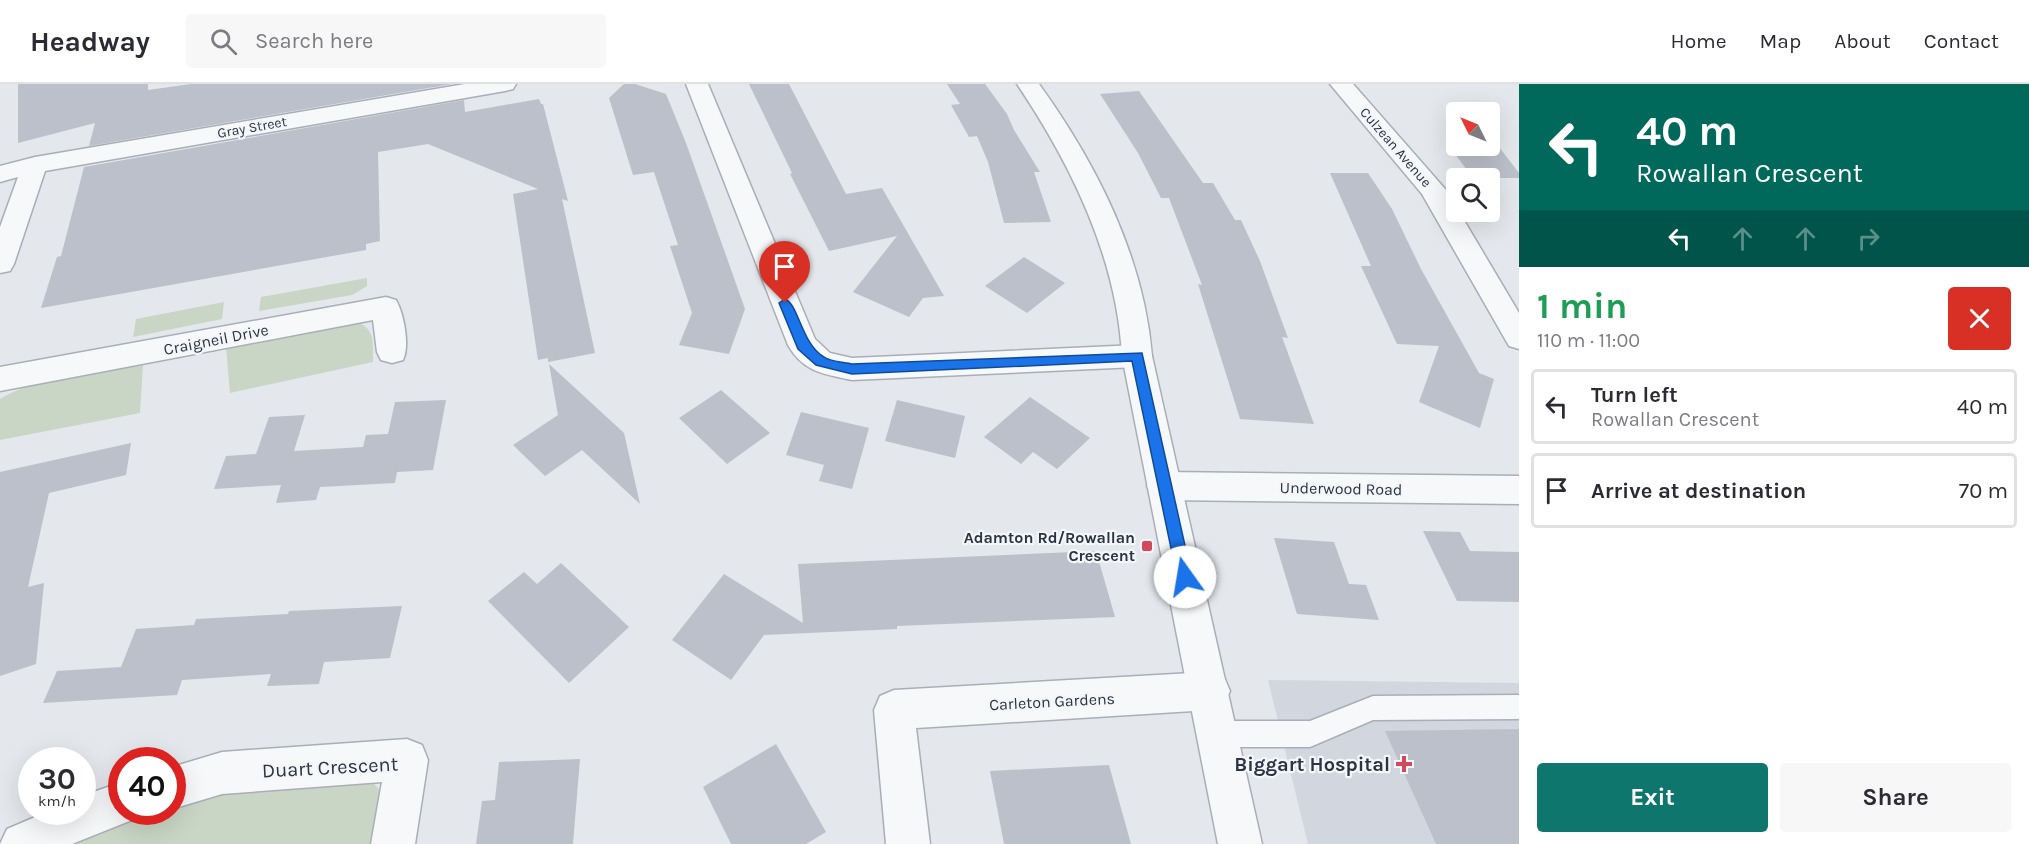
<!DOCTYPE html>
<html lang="en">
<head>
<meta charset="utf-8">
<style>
	:root { --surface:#fff; --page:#f7f7f7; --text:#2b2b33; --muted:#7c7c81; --line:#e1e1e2; --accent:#0f766e }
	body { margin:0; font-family:Karla,sans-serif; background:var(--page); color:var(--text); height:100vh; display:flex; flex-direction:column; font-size:22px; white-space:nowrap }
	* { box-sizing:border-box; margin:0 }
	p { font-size:20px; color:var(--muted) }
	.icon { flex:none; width:33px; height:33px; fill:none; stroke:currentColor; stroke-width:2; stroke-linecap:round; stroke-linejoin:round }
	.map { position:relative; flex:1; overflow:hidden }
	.details { display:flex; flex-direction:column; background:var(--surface); width:510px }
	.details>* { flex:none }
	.hud { background:#00695c; color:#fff; overflow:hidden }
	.needle { width:39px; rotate:313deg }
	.buttons { position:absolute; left:1446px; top:18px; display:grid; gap:12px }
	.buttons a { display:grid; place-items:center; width:54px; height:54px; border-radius:6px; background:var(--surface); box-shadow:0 6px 24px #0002; font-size:30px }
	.speed { position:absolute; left:18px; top:663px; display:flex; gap:12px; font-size:30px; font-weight:700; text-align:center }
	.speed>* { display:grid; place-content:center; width:78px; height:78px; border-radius:50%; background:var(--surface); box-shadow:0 6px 24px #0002; line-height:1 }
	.speed small { font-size:15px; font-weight:400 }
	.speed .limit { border:9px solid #d22; background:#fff; color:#111 }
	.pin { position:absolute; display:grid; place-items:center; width:51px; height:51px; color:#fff; margin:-62px -26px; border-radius:50% 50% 50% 0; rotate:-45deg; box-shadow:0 0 6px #0007 }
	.pin .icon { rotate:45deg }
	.me { position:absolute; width:66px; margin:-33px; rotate:347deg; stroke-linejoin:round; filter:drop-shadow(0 0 4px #0008) }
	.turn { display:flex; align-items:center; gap:21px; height:126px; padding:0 18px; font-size:27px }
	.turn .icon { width:78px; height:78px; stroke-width:2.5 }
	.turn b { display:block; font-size:42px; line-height:51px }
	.lanes { display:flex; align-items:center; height:57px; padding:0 18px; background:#0003; justify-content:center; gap:30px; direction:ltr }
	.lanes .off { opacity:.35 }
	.round { display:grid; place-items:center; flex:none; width:63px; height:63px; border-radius:6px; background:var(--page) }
	.overview { display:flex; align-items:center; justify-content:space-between; height:102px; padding:0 18px }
	h1 { font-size:36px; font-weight:700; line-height:45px; color:#1e9e55 }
	.button { display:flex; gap:12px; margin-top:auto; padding:12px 18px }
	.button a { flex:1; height:69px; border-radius:6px; background:var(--accent); color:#fff; font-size:24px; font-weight:700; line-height:69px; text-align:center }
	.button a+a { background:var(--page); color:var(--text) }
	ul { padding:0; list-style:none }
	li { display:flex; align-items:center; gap:18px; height:75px; margin:0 12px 9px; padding:0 6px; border:3px solid var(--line); border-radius:6px }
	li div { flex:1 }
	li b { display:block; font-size:22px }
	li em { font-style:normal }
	header { display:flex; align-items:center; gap:36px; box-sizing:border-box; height:84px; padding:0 30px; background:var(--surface); border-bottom:2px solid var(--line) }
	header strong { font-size:28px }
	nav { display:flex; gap:33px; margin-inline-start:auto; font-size:21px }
	.search { width:420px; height:54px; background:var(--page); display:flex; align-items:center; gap:15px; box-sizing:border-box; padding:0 21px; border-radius:6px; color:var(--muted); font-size:22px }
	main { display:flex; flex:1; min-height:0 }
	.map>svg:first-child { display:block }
</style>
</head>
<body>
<header>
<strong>Headway</strong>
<div class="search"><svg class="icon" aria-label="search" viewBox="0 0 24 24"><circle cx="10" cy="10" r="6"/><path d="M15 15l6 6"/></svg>Search here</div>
<nav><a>Home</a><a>Map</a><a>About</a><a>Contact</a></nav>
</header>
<main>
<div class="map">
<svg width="1519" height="760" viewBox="0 0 1519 760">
	<rect width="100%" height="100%" fill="#e4e7ec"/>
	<!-- built -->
	<polygon fill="#d2d6de" points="1268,596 1519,599 1519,760 1308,760"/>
	<!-- green -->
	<g fill="#c9d6c5">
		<polygon points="367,194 367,202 352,211 259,227 261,213"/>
		<polygon points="224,218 222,235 133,253 136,235"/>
		<path d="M354 237C376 244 373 258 373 278L230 309 226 263Z"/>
		<path d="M143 281 140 329 0 356V315C42 290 95 288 143 281Z"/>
		<polygon points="369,694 383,710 377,753 369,760 52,760 147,728 172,728 173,719 213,705"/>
	</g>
	<!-- building -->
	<g fill="#bbc0ca">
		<polygon points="18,0 148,0 148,6 191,0 452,0 89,62 95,39 18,59"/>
		<polygon points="624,0 635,0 666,10 686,59 745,225 729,270 679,261 692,229 670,162 678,161 654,88 633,91 609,14"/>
		<polygon points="749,0 789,0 846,110 882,104 944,212 923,214 909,233 853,208 897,152 829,167 790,90 792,89"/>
		<polygon points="947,0 985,0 1007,30 1014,46 1040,88 1034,88 1051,138 1004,139 988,78 977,52 969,53 951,21 960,20"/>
		<polygon points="1139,7 1203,99 1213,99 1235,136 1241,136 1260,177 1288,254 1282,253 1314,340 1240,335 1198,200 1202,201 1169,114 1161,114 1138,69 1100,10"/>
		<polygon points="539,15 541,20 543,20 568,117 562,115 595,269 548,278 548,274 538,276 513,110 538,105 428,60 378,68 380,157 366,160 366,166 41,224 57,173 61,172 84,83 464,16 465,28"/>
		<polygon points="1446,58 1456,58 1456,62 1490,62 1490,59 1496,59 1519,89 1519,94 1473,94"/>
		<polygon points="1330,89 1368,89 1392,125 1421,185 1479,289 1494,295 1480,344 1419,318 1439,262 1397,260 1361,182 1371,182"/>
		<polygon points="1024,173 1065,199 1027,229 985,202"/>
		<polygon points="549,280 624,349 640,420 582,366 545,392 513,361 558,331"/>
		<polygon points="721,306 770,349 727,380 679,334"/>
		<polygon points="1030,313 1090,354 1057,385 1033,368 1021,380 984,353"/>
		<polygon points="446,316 433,386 397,388 395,399 320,403 316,416 276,419 281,401 214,405 226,372 256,370 269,333 305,331 294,367 363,363 366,351 388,350 395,318"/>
		<polygon points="897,316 965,332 955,374 885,357"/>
		<polygon points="801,328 869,344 852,405 819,397 824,381 786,371"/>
		<polygon points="131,359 126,391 49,409 28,503 44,499 36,580 0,592 0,388"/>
		<polygon points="1423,447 1460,448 1470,467 1519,468 1519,518 1457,517"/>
		<polygon points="1274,454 1334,458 1349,500 1366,501 1379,536 1297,530"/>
		<polygon points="1096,467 1115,533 897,542 897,545 764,551 731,596 672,556 724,490 803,539 798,480"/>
		<polygon points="561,479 629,543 569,599 488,517 524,488 537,500"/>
		<polygon points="402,522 390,574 324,578 319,600 267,602 271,590 182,596 177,611 43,619 57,587 121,583 136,545 194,541 196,535 288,530 289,527"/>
		<polygon points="1519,645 1519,760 1436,760 1385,647"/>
		<polygon points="776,660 826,748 806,760 731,760 703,703"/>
		<polygon points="580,675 573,760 476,760 482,717 495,716 499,678"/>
		<polygon points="1109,681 1131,760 1004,760 990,687"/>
	</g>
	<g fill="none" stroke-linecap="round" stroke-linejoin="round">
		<defs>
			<polygon id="service" points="1519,611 1519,635 1373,636 1310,663 1219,663 1210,659 1206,650 1210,641 1219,637 1310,637 1373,612"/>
			<g id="minor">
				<polygon points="465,0 516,0 513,5 505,7 45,87 14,180 10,187 0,189 0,143 18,93 0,98 0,82 35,73"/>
				<path d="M686 0H708L815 255 830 269 852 274 1137 261 1148 264 1152 272 1148 280 1137 283 852 296C824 290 803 288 788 261Z"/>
				<polygon points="1330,0 1353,0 1446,106 1519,229 1519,265 1509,262 1422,110"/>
				<path d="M386 213 396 216C404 230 410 262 403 276L392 279 381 276 377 268 373 236 0 307V283Z"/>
				<polygon points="1164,388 1519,392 1519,420 1164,416 1152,412 1147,402 1152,392"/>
				<polygon points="1210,588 1224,593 1230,607 1224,621 1210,626 916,644 930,760 886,760 874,626 880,612 894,606"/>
				<polygon points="407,655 422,661 428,676 415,760 371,760 382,698 222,710 172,725 172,683 222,668"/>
				<polygon points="122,698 122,728 140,728 137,734 72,760 0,760 7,745 47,728 82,728 82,712"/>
			</g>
			<path id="tertiary" d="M1017 0H1039C1096 79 1144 173 1152 272L1262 760H1218L1122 272C1117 174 1071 80 1017 0Z"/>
		</defs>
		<!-- service casing -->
		<use href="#service" stroke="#a9aeb7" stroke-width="3"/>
		<!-- minor casing -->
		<use href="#minor" stroke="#a9aeb7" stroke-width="3"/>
		<!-- tertiary casing -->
		<use href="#tertiary" stroke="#a9aeb7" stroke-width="3"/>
		<!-- service -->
		<use href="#service" fill="#f7f8fa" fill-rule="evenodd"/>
		<!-- minor -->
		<use href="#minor" fill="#f7f8fa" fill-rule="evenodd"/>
		<!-- tertiary -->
		<use href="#tertiary" fill="#f7f8fa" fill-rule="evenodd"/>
	</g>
	<!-- route -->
	<path fill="#1a73e8" stroke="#114b97" stroke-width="1.5" d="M785 215C798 219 802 261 824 273 831 278 844 278 852 280L1142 269 1192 493 1190 498 1185 500 1179 498 1177 493 1132 277 852 290 816 281 798 265 779 219Z"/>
	<!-- markers -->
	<g fill="#d1495b" stroke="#f4f6f9" stroke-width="2">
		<rect x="1141" y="456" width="12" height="12" rx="3"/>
		<path d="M1401 671h6v6h6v6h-6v6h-6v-6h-6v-6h6z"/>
	</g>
	<g text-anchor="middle" stroke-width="4.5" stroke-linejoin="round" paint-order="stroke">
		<!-- far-street labels -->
		<g font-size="14" fill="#2b3445" stroke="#f4f6f9">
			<text transform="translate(252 43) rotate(-10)" y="5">Gray Street</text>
			<text transform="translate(1396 63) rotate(49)" y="5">Culzean Avenue</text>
		</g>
		<!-- street labels -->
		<g font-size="16" fill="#2b3445" stroke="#f4f6f9">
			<text transform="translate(216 255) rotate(-11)" y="6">Craigneil Drive</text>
			<text transform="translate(1341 404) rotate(1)" y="6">Underwood Road</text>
			<text transform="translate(1052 617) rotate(-3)" y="6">Carleton Gardens</text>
		</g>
		<!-- poi labels -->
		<g font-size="16" font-weight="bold" fill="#2b3445" stroke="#f4f6f9" text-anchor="end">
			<text x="1135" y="459">Adamton Rd/Rowallan<tspan x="1135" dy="18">Crescent</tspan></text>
		</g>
		<!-- near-poi labels -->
		<g font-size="20" font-weight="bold" fill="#2b3445" stroke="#f4f6f9" text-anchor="end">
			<text x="1390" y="687">Biggart Hospital</text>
		</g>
		<!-- near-street labels -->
		<g font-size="20" fill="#2b3445" stroke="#f4f6f9">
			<text transform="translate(330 683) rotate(-3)" y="7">Duart Crescent</text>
		</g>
	</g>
</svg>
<div class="buttons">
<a><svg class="needle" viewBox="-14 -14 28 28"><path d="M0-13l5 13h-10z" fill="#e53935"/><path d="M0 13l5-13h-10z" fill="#7c7c81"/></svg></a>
<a><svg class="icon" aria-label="search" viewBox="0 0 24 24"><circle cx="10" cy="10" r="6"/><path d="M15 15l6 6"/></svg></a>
</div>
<div class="speed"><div>30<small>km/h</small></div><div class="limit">40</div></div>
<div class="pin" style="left:785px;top:219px;background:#d93025"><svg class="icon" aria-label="arrive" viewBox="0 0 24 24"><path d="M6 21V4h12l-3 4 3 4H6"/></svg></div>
<svg class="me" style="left:1185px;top:493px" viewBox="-20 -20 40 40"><circle r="19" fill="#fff"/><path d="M0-13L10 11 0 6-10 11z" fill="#1a73e8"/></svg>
</div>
<section class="details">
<div class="hud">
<div class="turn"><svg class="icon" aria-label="left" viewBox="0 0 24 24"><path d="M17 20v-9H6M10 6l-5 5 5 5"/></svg><div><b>40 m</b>Rowallan Crescent</div></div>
<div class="lanes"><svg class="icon" aria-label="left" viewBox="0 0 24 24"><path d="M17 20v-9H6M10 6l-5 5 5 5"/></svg><svg class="icon off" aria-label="ahead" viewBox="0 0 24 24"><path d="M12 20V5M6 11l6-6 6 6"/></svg><svg class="icon off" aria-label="ahead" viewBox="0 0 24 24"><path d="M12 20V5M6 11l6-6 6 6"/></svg><svg class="icon off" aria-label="right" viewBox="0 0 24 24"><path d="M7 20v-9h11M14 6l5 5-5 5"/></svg></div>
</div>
<div class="overview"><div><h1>1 min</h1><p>110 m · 11:00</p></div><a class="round" style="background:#d93025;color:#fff"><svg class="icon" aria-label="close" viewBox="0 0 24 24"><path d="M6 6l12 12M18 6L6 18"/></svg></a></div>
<ul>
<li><svg class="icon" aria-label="left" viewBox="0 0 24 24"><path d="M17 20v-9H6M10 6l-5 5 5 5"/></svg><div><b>Turn left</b><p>Rowallan Crescent</p></div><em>40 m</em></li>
<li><svg class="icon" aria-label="arrive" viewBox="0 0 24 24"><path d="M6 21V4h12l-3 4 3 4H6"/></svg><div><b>Arrive at destination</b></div><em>70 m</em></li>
</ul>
<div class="button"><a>Exit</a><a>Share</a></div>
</section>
</main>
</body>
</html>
